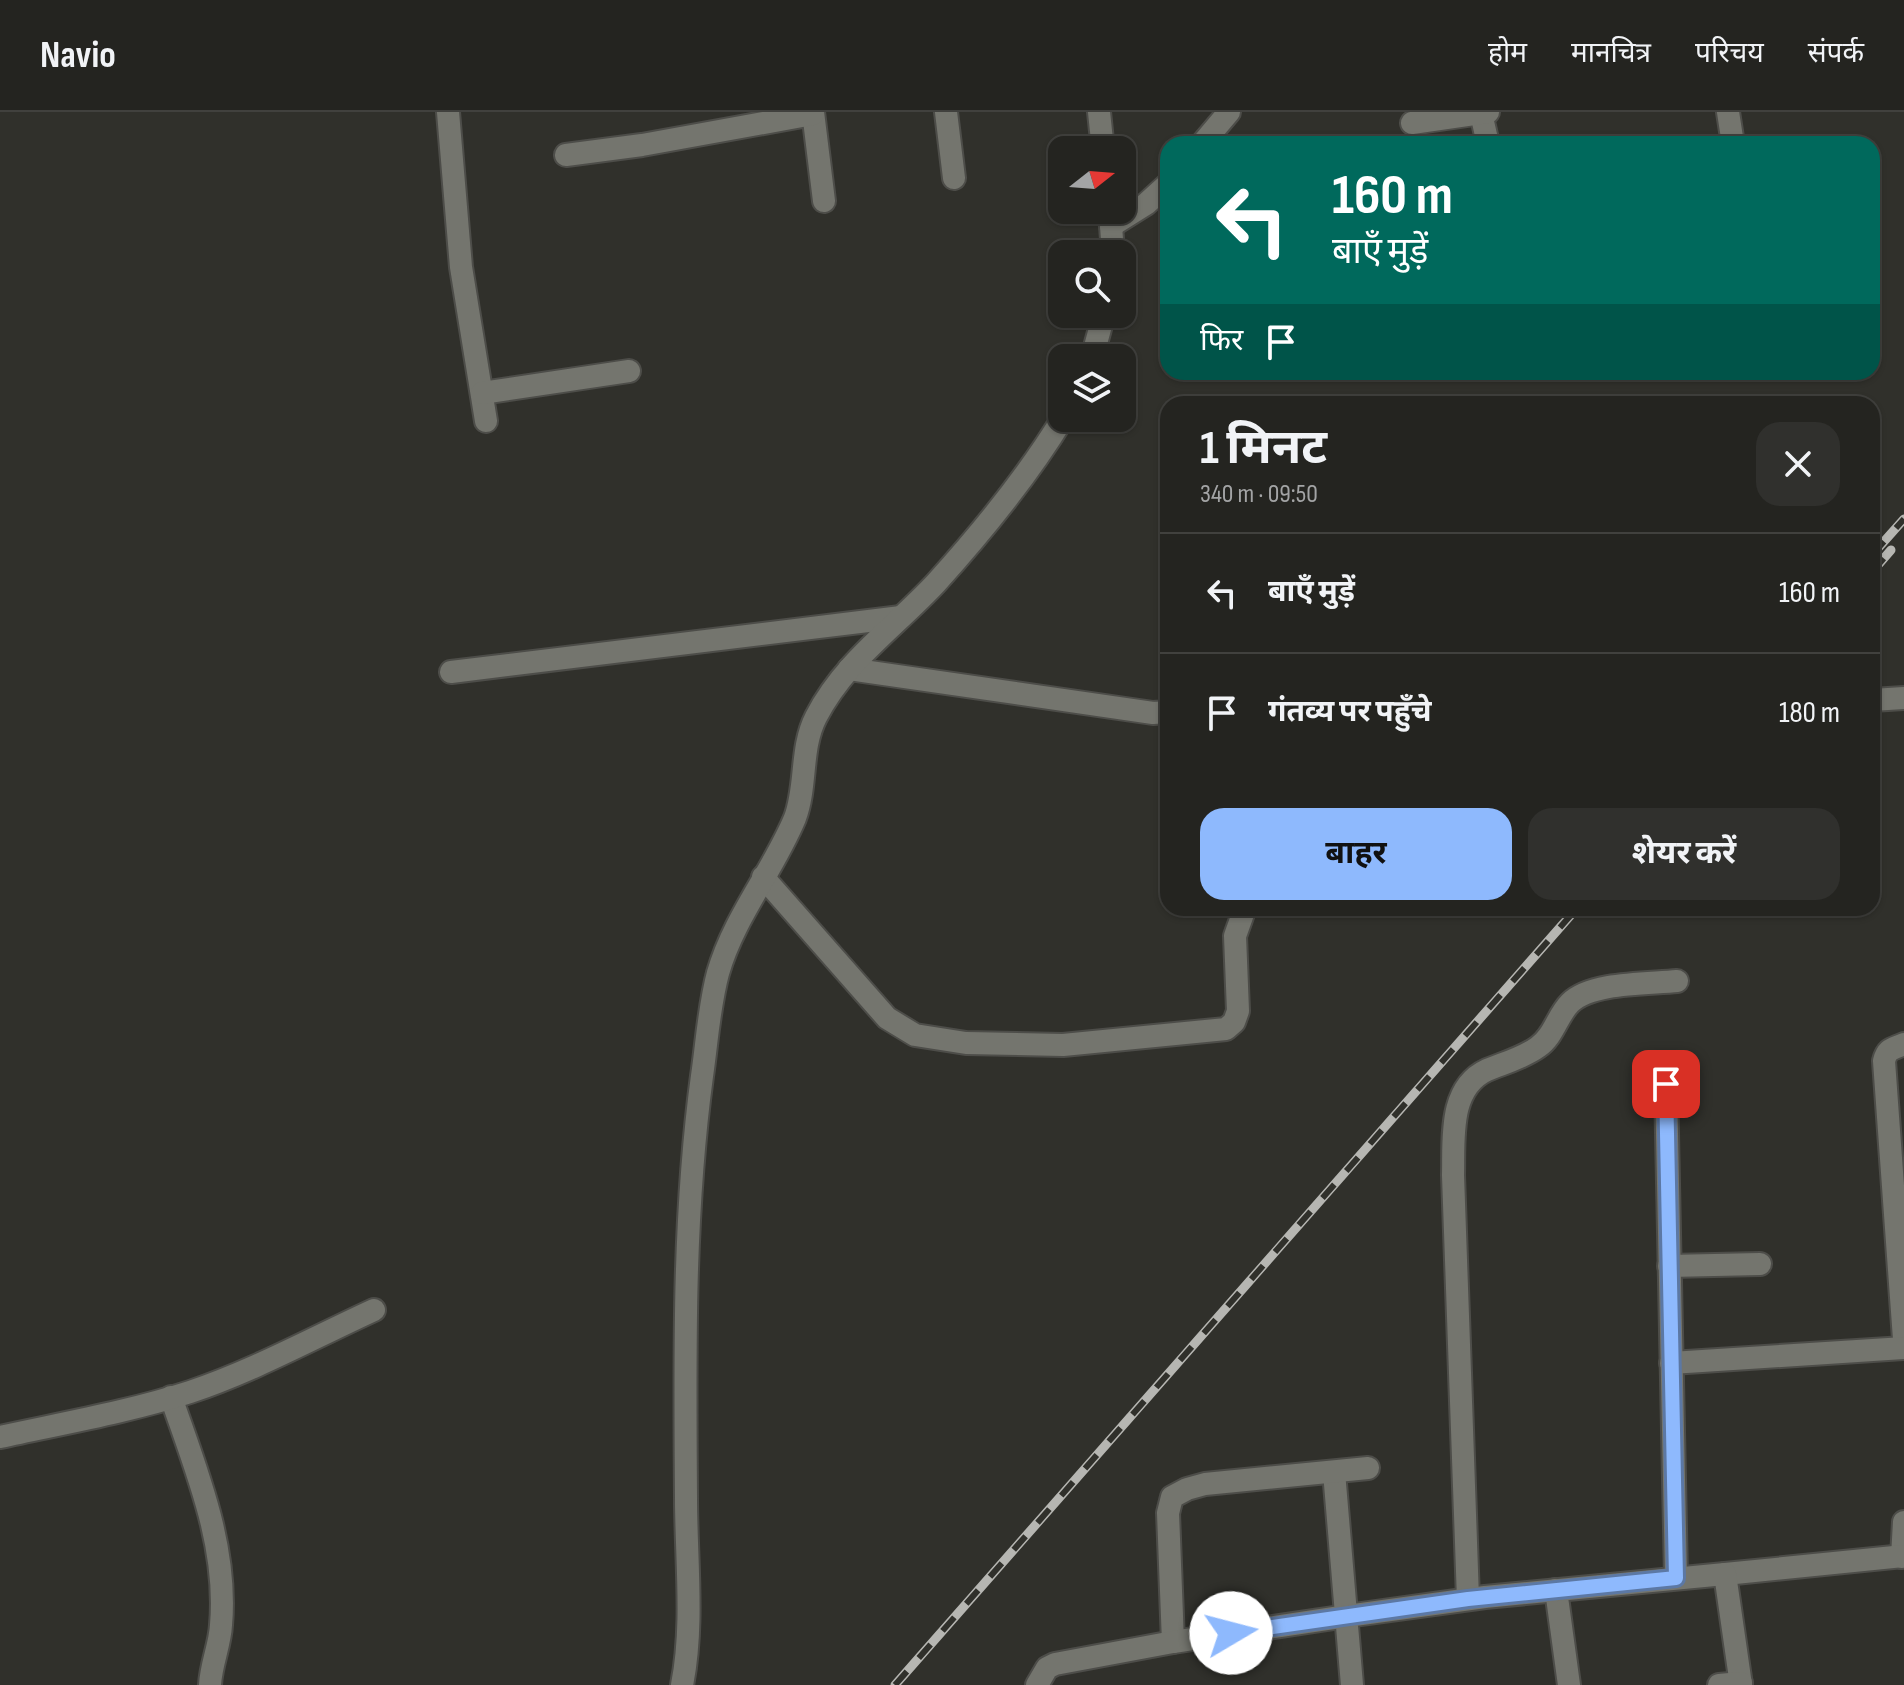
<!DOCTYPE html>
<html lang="hi">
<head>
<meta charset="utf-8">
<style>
	:root { --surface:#242420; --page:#30302d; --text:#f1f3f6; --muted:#a3a4a5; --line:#41413e; --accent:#8eb9fd }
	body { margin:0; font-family:"Sofia Sans Condensed","Noto Sans Devanagari",sans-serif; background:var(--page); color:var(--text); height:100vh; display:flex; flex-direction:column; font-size:30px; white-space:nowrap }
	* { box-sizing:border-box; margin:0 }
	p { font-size:26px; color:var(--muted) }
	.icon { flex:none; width:44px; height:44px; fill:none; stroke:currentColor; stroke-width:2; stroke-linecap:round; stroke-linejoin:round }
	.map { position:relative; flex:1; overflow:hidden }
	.details { position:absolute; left:1160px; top:284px; width:720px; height:520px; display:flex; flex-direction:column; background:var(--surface); border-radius:24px; box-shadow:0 2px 6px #0004,0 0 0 2px var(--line) }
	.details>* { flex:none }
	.banner { position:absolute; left:1160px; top:24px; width:720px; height:244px; border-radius:24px; box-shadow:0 2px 6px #0004,0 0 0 2px var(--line); background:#00695c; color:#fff; overflow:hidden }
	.needle { width:52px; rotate:73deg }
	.controls { position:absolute; left:1048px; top:24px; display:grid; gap:16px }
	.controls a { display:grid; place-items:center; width:88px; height:88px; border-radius:16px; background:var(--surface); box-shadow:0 2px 6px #0004,0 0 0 2px var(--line); font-size:40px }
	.pin { position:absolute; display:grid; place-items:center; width:68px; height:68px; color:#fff; margin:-34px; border-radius:16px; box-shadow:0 4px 12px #0006 }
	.me { position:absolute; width:88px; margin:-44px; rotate:82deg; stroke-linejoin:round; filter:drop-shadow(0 0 6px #0008) }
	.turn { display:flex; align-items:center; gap:28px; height:168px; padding:0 40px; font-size:36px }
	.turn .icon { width:104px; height:104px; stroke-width:2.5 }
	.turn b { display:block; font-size:56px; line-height:68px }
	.then { display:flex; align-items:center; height:76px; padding:0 40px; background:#0003; gap:16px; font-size:30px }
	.round { display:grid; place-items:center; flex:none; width:84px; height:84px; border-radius:24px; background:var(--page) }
	.headline { display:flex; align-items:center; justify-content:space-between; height:136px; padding:0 40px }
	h1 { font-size:48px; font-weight:700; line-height:60px }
	.button { display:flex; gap:16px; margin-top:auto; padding:16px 40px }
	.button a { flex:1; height:92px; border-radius:24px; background:var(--accent); color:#111; font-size:32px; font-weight:700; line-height:92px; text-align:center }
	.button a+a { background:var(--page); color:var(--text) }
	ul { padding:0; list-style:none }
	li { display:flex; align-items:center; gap:24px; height:120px; padding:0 40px; border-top:2px solid var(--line) }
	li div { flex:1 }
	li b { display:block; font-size:30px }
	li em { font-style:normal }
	header { display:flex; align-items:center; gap:48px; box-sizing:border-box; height:112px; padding:0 40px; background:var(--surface); border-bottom:2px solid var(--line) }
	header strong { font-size:38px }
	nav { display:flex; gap:44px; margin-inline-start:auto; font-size:28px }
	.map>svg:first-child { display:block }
</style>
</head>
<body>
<header>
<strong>Navio</strong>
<nav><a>होम</a><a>मानचित्र</a><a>परिचय</a><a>संपर्क</a></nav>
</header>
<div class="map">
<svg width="1904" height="1573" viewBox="0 0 1904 1573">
	<rect width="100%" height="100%" fill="#30302b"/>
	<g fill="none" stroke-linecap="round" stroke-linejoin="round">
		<defs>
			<g id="minor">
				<polyline points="448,0 461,155 486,309"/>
				<polyline points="813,0 824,89"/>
				<polyline points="946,0 954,66"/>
				<polyline points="1099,0 1103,38"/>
				<polyline points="1728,0 1733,32"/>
				<polyline points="1481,1 1488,32"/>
				<polyline points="1412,11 1488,0"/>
				<polyline points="1202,32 1229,0"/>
				<polyline points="566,43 642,33 813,2"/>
				<polyline points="1110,99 1113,142"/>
				<polyline points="1111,114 1146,92 1168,72"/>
				<polyline points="1092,246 1104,202"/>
				<polyline points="482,281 629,259"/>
				<polyline points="849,557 1153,601 1168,600"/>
				<polyline points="451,560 901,505"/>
				<polyline points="1872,588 1904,586"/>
				<polyline points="763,765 887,906 915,923 966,931 1063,933 1226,917 1234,910 1238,899 1235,824 1245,796"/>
				<path d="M1904 932C1893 937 1887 936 1884 949L1904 1227"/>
				<polyline points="1666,972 1676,1466"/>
				<polyline points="1669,1154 1760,1152"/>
				<polyline points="1671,1251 1904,1236"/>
				<path d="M171 1285C196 1358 228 1434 221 1513 220 1533 211 1552 210 1573"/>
				<path d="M0 1325C64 1311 128 1300 190 1280 253 1259 313 1226 374 1198"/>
				<polyline points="1334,1360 1352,1573"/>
				<polyline points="1902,1445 1904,1410"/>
				<polyline points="1725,1462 1904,1444"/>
				<polyline points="1556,1478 1569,1573"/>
				<path d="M1468 1487 1453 1063C1454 1028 1448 976 1487 958 1504 951 1523 946 1538 935 1554 924 1557 904 1570 891 1591 870 1648 872 1677 869"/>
				<polyline points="1173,1530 1168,1401 1172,1385 1187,1377 1205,1372 1368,1356"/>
				<path d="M682 1573C694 1513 686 1447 686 1386 685 1245 683 1104 702 964 707 930 709 894 718 861 734 805 773 759 795 706 807 674 800 636 816 605 844 550 895 515 936 471 982 420 1027 365 1063 306"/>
				<polyline points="1037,1573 1047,1556 1055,1552 1173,1530 1347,1504 1485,1485 1725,1462 1741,1573"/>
				<polyline points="1719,1573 1741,1571"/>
			</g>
		</defs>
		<!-- minor casing -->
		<use href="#minor" stroke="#4d4d49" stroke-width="26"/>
		<!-- minor -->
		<use href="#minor" stroke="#74756e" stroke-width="22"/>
		<defs>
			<g id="rail">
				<polyline points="1872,443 1904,407"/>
				<polyline points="1872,460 1891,438"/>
				<polyline points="895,1573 1577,796"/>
			</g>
		</defs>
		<!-- rail casing -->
		<use href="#rail" stroke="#b6b6b2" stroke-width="9"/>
		<!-- rail -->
		<use href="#rail" stroke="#30302b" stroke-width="6" stroke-dasharray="18" stroke-linecap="butt"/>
	</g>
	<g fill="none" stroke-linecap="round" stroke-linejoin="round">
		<defs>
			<polyline id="route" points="1231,1521 1468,1487 1676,1466 1666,972"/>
		</defs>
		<!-- route casing -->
		<use href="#route" stroke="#5c78a4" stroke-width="20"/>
		<!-- route -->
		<use href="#route" stroke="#8eb9fd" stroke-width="14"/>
	</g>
</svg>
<div class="controls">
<a><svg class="needle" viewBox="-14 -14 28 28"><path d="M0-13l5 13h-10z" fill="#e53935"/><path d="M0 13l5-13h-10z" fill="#a3a4a5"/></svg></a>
<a><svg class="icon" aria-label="search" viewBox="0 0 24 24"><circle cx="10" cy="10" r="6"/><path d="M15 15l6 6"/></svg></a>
<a><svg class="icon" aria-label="layers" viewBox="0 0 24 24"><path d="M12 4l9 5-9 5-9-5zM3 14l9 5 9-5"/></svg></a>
</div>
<div class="pin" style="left:1666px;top:972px;background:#d93025"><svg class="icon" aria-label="arrive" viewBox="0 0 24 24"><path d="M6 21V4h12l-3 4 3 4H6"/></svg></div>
<svg class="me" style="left:1231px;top:1521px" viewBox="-20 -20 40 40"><circle r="19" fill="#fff"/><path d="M0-13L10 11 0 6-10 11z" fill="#8eb9fd"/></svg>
<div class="banner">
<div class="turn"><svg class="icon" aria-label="left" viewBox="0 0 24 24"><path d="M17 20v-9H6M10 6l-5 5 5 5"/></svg><div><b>160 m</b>बाएँ मुड़ें</div></div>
<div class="then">फिर<svg class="icon" aria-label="arrive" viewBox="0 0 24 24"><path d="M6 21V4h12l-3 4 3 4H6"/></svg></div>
</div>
<section class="details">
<div class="headline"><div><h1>1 मिनट</h1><p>340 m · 09:50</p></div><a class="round"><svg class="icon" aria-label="close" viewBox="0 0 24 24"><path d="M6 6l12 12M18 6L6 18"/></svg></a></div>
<ul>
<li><svg class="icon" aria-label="left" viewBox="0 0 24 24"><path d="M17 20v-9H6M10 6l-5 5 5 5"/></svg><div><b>बाएँ मुड़ें</b></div><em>160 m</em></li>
<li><svg class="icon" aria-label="arrive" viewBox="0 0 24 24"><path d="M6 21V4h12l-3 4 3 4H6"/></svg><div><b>गंतव्य पर पहुँचे</b></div><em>180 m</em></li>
</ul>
<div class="button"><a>बाहर</a><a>शेयर करें</a></div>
</section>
</div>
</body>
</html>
